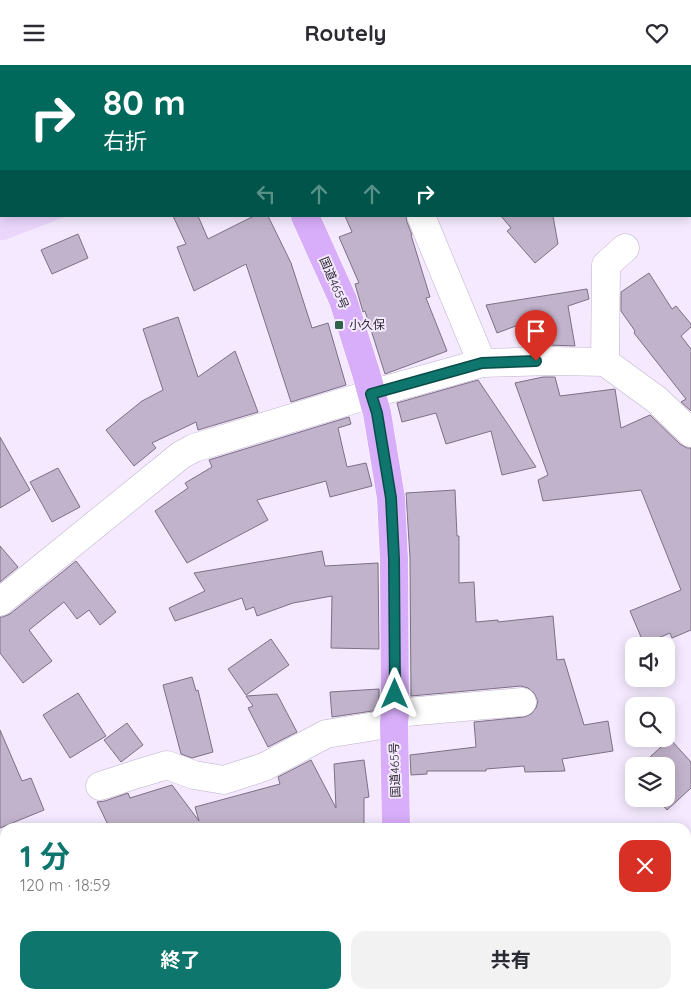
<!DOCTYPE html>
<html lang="ja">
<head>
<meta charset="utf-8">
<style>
	:root { --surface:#fff; --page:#f2f2f3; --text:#2b2b33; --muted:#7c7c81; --accent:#0f766e }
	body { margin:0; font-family:Quicksand,"Noto Sans JP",sans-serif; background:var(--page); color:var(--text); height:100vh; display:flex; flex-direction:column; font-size:19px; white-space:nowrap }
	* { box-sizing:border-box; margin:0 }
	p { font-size:16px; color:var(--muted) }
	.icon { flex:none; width:28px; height:28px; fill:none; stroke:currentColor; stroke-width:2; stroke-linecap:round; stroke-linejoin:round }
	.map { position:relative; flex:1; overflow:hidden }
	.side { position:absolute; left:0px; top:758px; width:691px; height:176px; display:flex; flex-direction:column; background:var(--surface); border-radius:15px 15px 0 0; box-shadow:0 2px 12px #0003 }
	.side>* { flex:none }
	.hud { position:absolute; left:0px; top:0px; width:691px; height:152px; box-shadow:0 2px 12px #0003; background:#00695c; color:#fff; overflow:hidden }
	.controls { position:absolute; left:625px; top:572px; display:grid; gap:10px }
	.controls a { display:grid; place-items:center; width:50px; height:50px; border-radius:10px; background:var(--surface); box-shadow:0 2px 12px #0003; font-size:25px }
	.pin { position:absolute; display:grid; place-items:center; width:42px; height:42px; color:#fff; margin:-51px -21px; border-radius:50% 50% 50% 0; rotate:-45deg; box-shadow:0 0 5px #0007 }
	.pin .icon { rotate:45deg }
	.me { position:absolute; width:55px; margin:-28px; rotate:0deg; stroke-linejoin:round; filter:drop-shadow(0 0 4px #0008) }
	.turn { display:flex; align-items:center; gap:18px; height:105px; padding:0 20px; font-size:22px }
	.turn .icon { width:65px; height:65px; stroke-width:2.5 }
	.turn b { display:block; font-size:35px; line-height:42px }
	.lanes { display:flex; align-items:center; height:48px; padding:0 20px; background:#0003; justify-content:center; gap:25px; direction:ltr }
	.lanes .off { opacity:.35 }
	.round { display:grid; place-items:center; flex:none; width:52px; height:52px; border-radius:15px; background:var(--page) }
	.headline { display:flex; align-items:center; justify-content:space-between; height:85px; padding:0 20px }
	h1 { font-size:30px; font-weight:700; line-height:38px; color:var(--accent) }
	.cta { display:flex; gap:10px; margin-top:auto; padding:10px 20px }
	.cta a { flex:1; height:58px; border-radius:15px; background:var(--accent); color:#fff; font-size:20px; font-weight:700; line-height:58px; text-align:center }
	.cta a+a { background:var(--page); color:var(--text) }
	header { display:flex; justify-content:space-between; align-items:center; height:65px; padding:0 20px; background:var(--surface); font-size:22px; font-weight:700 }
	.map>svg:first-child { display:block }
</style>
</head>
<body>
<header><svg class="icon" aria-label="menu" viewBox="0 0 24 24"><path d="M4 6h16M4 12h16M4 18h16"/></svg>Routely<svg class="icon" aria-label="heart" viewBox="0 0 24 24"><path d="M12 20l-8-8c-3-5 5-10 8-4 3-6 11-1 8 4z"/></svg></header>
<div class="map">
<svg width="691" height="933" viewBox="0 0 691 933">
	<rect width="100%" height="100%" fill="#f4e9fe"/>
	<!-- green -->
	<polygon fill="#ebd6fc" points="0,0 159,0 161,1 1,1 1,151 67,151 5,175 0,175"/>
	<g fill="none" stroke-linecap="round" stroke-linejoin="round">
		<!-- stream -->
		<g stroke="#a983c5" stroke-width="8">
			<polyline points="0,879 5,880"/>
			<polyline points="64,929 66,933"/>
		</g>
	</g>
	<!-- building -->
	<g fill="#c1b3cb" stroke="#7c7086">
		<polygon points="173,151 198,151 208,174 254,151 268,151 291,198 312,263 328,258 346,320 291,337 246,199 194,226 177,182 186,179"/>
		<polygon points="345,151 406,151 407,157 412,170 411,170 430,232 426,233 447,286 385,309 365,246 363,247 355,219 359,218 339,172 352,167"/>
		<polygon points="501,151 553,151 558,179 535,198 507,166 511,163"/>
		<polygon points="78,169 88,193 52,209 41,185"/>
		<polygon points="649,208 672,244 676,241 691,259 691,262 681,271 691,284 691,346 681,337 686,334 634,268 635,266 621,246 621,227"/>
		<polygon points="587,224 589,234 568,241 575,281 549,280 545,250 497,268 486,240"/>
		<polygon points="178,252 198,312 235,286 258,347 198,365 196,357 152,378 156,383 134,401 106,365 142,336 163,325 143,264"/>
		<polygon points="543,312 555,312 560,331 615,324 621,363 650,350 680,379 687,383 691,383 691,565 672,573 670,568 644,579 630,546 681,525 641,425 543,436 538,415 548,410 515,318"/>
		<polygon points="478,315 509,361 536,402 502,410 491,366 446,379 436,348 402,357 397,338"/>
		<polygon points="349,352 351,359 338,363 347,402 366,398 372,421 330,432 326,416 257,435 268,455 187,498 155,446 188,423 185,418 212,402 209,395"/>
		<polygon points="0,372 30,425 0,443"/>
		<polygon points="58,403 80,442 52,457 30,417"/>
		<polygon points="455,425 457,471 459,471 459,518 474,517 476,557 498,555 498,557 553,551 557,595 564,594 584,660 608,656 613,686 562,694 565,706 525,707 524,701 486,704 486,706 427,706 427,709 411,710 410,690 476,682 474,657 524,652 531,649 536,643 538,636 534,628 528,623 521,621 411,631 410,493 406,428"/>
		<polygon points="0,481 18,502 0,517"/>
		<polygon points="322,486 325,501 378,498 379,584 331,583 332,531 293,538 257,551 254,542 246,545 242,533 175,556 169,543 205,526 194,508"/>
		<polygon points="76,496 116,547 100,560 89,545 77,554 64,537 29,565 52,596 23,618 0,588 0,552 3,552 10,549"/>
		<polygon points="271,574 289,600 246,630 228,604"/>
		<polygon points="192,612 196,626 198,625 213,687 192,693 181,689 163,620"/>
		<polygon points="379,624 379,645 332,652 330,627"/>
		<polygon points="78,628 106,671 70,693 43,650"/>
		<polygon points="277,629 297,667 268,682 248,643 253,641 246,631"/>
		<polygon points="127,658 143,680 121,697 104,675"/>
		<polygon points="0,665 22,716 31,713 44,745 0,763"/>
		<polygon points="670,674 691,697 691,723 667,745 657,734 666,734 666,701 640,701"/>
		<polygon points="311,695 336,743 334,699 364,695 369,732 364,733 364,762 109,762 97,737 105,736 128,728 130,733 172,720 199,756 195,742 280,719 278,712"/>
	</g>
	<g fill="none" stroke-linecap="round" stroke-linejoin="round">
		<defs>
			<g id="minor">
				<polyline points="382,0 382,1"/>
				<polyline points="421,151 482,298"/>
				<polyline points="605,297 606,200 625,183"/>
				<polyline points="0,537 181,390 194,383 371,329 482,298 554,296 605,297 657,335 691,368"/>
				<polyline points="395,648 522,637"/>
				<polyline points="100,721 137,709 167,700 194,710 224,715 264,702 326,669 394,658"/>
				<polyline points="686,849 691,846"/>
				<polyline points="244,929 246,933"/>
				<polyline points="327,933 336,929"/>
				<polyline points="437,933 463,929"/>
			</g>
			<g id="highway">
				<polyline points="237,0 237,1"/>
				<polyline points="305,151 343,235 366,308 377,348 391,433 394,494 395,648 394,658 396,762"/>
				<polyline points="403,929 403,933"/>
			</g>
		</defs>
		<!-- minor casing -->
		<use href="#minor" stroke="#bfb2ca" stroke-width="29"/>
		<!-- highway casing -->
		<use href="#highway" stroke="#fff" stroke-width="29"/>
		<!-- minor -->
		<use href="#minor" stroke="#fff" stroke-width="28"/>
		<!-- highway -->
		<use href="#highway" stroke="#d8adf9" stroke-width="28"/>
	</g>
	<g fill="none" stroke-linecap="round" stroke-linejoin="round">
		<defs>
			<polyline id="route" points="395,629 394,494 391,433 377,348 371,329 482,298 536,296"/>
		</defs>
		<!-- route casing -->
		<use href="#route" stroke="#0a4d48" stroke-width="12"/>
		<!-- route -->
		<use href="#route" stroke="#0f766e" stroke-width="9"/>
	</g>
	<!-- markers -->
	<rect fill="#2e6349" stroke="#f4e9fe" stroke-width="2" x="334" y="255" width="10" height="10" rx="2.5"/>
	<g text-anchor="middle" stroke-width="4" stroke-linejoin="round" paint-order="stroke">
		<!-- street labels -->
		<g font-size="12" fill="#2e2832" stroke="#f4e9fe">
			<text transform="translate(334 218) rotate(67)" y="4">国道465号</text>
			<text transform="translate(395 705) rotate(-92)" y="4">国道465号</text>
		</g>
		<!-- poi labels -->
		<g font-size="12" fill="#2e2832" stroke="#f4e9fe" text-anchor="start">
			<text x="349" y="264">小久保</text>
		</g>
	</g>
</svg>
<div class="controls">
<a><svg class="icon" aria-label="sound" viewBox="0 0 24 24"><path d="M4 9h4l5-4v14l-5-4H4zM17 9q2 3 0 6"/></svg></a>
<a><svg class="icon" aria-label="search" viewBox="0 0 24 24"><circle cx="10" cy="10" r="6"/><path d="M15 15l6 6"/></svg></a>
<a><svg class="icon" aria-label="layers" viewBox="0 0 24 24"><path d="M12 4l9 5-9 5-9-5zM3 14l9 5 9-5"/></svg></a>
</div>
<div class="pin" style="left:536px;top:296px;background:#d93025"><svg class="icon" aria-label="arrive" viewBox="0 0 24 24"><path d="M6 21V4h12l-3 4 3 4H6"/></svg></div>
<svg class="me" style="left:395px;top:629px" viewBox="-20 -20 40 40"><path d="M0-17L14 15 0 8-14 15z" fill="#0f766e" stroke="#fff" stroke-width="4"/></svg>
<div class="hud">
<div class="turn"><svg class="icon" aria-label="right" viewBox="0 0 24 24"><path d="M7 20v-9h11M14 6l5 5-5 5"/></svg><div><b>80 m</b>右折</div></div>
<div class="lanes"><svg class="icon off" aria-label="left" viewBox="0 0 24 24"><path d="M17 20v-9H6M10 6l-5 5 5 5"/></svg><svg class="icon off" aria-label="ahead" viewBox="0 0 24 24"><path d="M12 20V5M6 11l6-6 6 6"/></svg><svg class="icon off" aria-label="ahead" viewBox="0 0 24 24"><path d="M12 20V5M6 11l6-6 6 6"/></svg><svg class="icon" aria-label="right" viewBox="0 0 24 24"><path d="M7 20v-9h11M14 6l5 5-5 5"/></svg></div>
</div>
<section class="side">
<div class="headline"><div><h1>1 分</h1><p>120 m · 18:59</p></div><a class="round" style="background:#d93025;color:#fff"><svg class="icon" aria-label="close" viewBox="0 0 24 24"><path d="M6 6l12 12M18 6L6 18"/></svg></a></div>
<div class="cta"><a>終了</a><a>共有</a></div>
</section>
</div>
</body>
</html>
